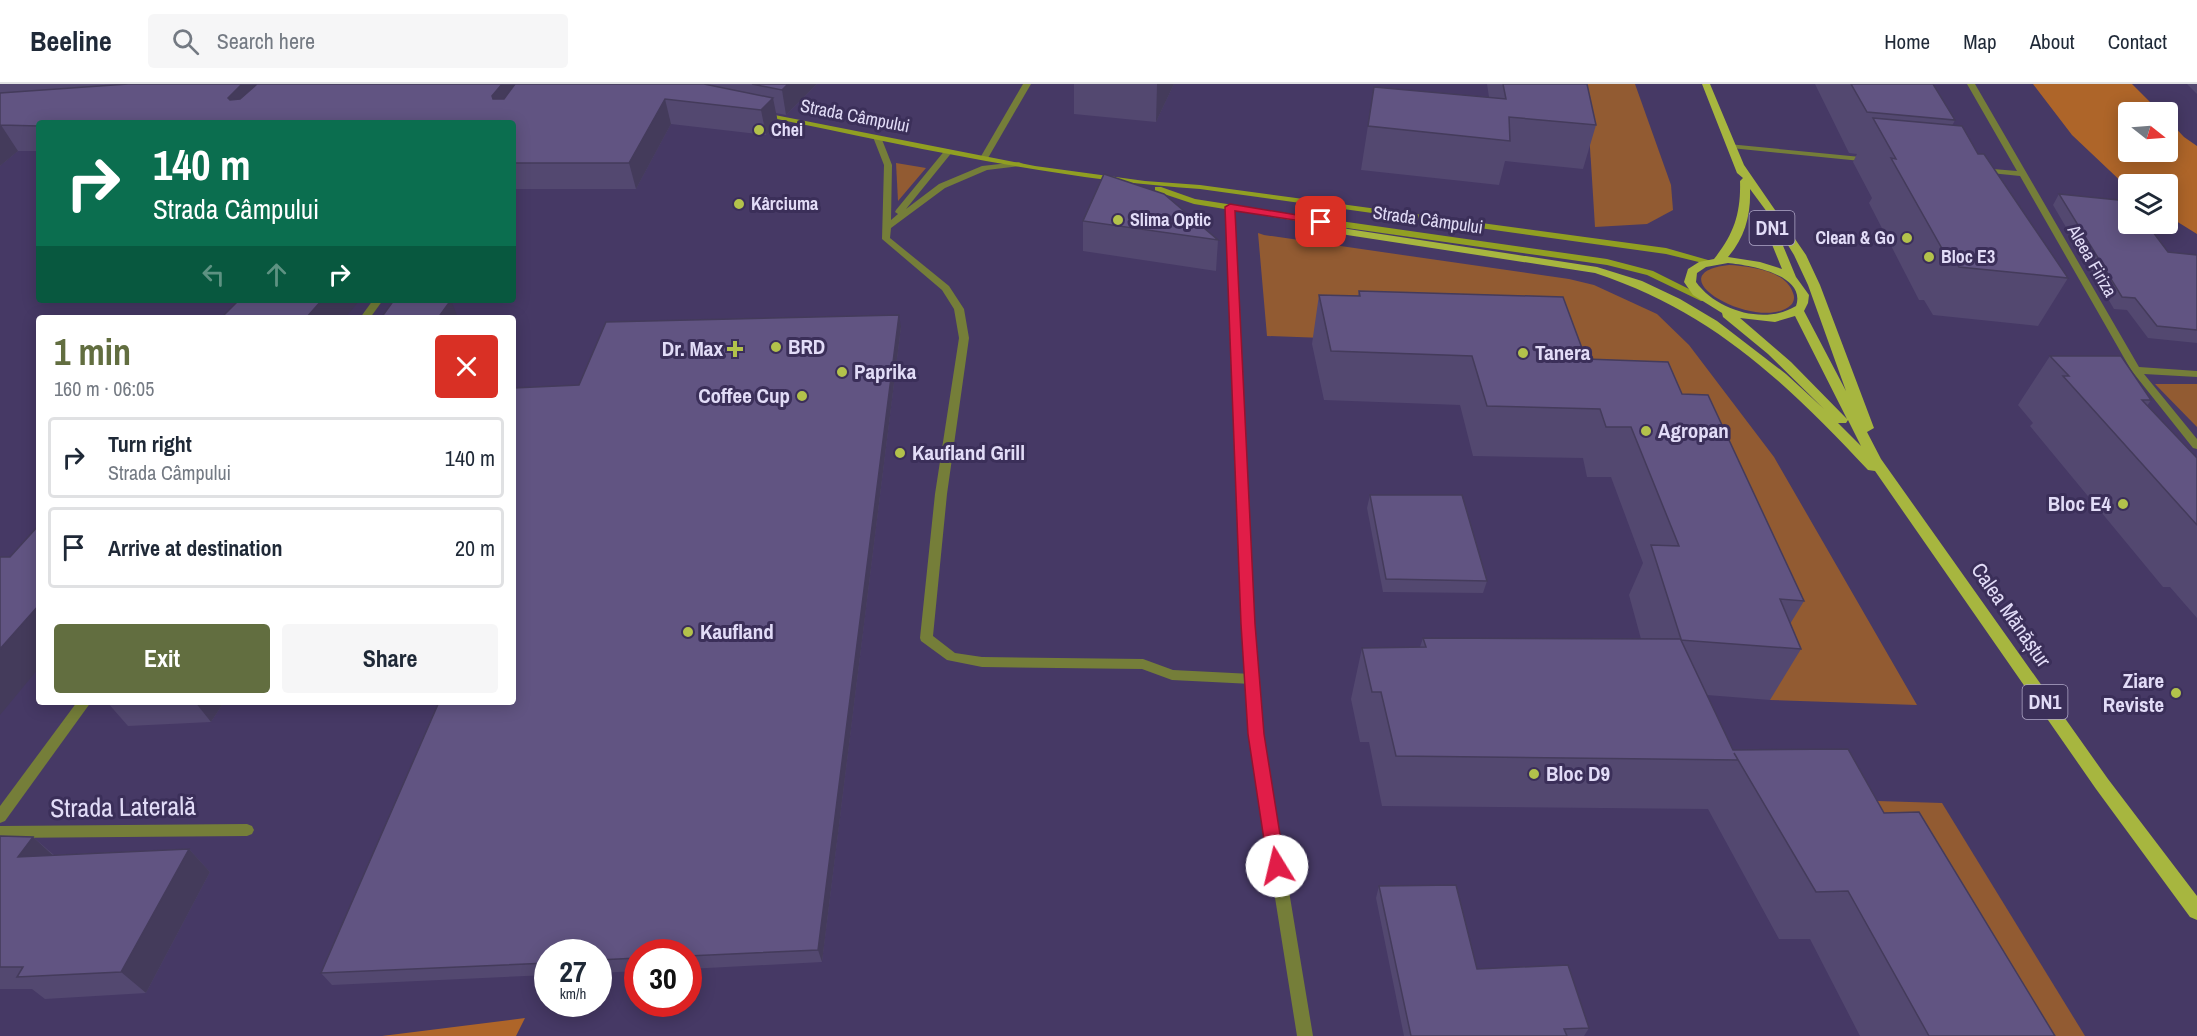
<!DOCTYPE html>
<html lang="en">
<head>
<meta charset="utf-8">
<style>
	:root { --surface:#fff; --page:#f6f6f7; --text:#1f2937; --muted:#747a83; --line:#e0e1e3; --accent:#626e40 }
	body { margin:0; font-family:"Archivo Narrow",sans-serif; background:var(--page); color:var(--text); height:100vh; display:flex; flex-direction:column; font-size:22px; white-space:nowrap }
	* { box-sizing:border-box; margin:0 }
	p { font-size:20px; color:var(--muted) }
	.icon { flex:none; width:33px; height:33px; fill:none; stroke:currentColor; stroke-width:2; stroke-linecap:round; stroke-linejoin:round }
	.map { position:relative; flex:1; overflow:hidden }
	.details { position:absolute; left:36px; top:231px; width:480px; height:390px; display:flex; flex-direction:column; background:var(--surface); border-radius:6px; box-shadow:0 3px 15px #0003 }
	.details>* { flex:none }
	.banner { position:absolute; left:36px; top:36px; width:480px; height:183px; border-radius:6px; box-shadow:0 3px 15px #0003; background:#0b6e4f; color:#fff; overflow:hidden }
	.needle { width:39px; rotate:107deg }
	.buttons { position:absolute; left:2118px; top:18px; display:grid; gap:12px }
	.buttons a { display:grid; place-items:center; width:60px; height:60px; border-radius:6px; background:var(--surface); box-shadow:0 3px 15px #0003; font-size:30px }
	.speed { position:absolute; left:534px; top:855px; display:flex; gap:12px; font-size:30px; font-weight:700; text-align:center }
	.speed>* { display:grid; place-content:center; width:78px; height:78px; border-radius:50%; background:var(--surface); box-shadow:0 3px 15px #0003; line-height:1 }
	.speed small { font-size:15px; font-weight:400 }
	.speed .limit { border:9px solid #d22; background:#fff; color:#111 }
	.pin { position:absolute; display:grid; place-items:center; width:51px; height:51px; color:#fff; margin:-26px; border-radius:12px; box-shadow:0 3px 9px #0006 }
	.me { position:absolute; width:66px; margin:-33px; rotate:351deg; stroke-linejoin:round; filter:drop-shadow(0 0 4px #0008) }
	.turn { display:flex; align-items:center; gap:21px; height:126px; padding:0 18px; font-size:27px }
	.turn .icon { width:78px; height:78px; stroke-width:2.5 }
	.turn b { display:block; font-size:42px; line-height:51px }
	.lanes { display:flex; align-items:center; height:57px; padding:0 18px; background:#0003; justify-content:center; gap:30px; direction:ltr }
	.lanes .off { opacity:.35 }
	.round { display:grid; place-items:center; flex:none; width:63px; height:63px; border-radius:6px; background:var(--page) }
	.head { display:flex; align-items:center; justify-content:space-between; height:102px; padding:0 18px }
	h1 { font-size:36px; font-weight:700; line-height:45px; color:var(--accent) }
	.action { display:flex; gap:12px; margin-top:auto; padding:12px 18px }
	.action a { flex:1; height:69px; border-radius:6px; background:var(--accent); color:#fff; font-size:24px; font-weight:700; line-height:69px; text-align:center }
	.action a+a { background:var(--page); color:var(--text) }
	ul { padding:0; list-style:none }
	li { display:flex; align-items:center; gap:18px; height:81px; margin:0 12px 9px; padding:0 6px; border:3px solid var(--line); border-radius:6px }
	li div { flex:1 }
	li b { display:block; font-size:22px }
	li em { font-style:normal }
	header { display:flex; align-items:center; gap:36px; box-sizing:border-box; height:84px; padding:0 30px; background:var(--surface); border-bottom:2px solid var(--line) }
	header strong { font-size:28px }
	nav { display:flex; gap:33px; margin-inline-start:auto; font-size:21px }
	.search { width:420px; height:54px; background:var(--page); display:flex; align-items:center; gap:15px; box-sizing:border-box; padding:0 21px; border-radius:6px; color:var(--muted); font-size:22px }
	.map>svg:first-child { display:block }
</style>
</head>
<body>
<header>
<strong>Beeline</strong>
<div class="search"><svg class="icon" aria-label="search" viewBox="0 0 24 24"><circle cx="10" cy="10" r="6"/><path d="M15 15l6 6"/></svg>Search here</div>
<nav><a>Home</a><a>Map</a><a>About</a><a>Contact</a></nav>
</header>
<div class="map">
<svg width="2197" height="952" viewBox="0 0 2197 952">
	<rect width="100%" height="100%" fill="#463965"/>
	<!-- green -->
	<g fill="#925b32">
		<polygon points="1586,0 1635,0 1671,101 1673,126 1647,140 1595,143"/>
		<polygon points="896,79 926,84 898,117"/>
		<polygon points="1258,149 1264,151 1569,195 1594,201 1657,230 1689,261 1774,373 1917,621 1770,616 1752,566 1569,324 1351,255 1267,252"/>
		<path d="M1729 181C1748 182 1786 186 1793 209 1795 213 1794 218 1791 221 1761 250 1650 190 1729 181Z"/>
		<polygon points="2155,300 2197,300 2197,343"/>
		<polygon points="1813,715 1942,719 2085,952 1977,952"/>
	</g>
	<!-- forest -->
	<g fill="#ae6529">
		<polygon points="2033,0 2132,0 2160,28 2128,28 2128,68 2168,68 2168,36 2184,53 2197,62 2197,150 2168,132 2168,100 2128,100 2128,104 2072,51"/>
		<polygon points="525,934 516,952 382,952"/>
	</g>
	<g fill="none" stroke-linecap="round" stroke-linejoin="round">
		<!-- lane -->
		<polygon fill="#757e39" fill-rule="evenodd" points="874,51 881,53 892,81 891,136 898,130 895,128 896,126 946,65 953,67 906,125 939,100 982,82 1019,78 1023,80 1019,82 987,86 945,104 891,144 890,154 949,202 964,225 969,254 947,410 933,552 955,569 982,573 1143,575 1173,586 1252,590 1257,591 1259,595 1257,599 1252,600 1172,596 1142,585 982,583 947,576 921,557 920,554 935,410 959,254 954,225 942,206 882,155 884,81 873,53"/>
		<!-- street -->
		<g fill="#757e39" fill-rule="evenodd">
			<polygon points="1023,0 1031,0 988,74 981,76 980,74"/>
			<polygon points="1967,0 1975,0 2139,283 2197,287 2197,293 2144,290 2197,355 2197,365 2193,364 2131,286 2020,92 1981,88 1977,86 1981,84 2017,87"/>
			<polygon points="1728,60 1871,74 1875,76 1871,78 1731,64 1728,64"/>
			<polygon points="1230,120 1234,123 1254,540 1263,650 1313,952 1297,952 1249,650 1242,540 1226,123"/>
			<polygon points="373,216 383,216 370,234 360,234"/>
			<polygon points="77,618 91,618 5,737 0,739 0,722"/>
			<polygon points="247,740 252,742 254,746 252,750 247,752 0,754 0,742"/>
		</g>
		<!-- secondary -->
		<g fill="#919f22" fill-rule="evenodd">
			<path d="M760 28 1035 82 1145 97 1200 101 1666 164 1715 178 1711 181 1666 170 1200 105C1052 95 908 62 763 32H760Z"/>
			<polygon points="1155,103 1161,103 1195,115 1298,131 1607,175 1653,187 1709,215 1707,217 1701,217 1647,191 1607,181 1298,137 1194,120 1155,107"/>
		</g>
		<!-- primary -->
		<path fill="#a7b63f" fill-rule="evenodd" d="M1702 0H1710L1744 81 1806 171 1820 201 1874 344 1867 348 1881 375 2108 695 2197 812V836L2190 833 2096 705 1875 387 1868 386C1785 298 1713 228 1595 189L1347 151 1293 134 1298 131 1348 145 1597 183 1642 197 1680 215 1717 237 1786 290 1824 325 1768 270 1723 233 1722 229 1693 211 1684 198 1688 185 1699 178 1714 175C1734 150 1741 129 1740 97L1743 94 1737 89ZM1750 105 1767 128 1760 131 1782 185 1760 178 1728 173C1745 153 1751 131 1750 105ZM1772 135 1794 171 1808 201 1846 307 1804 227 1808 219 1809 211 1796 193ZM1728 179C1748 181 1807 190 1796 222 1765 241 1717 227 1696 198L1697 189 1706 183ZM1795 232 1847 335 1791 278 1740 234 1775 238ZM1848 336 1861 362 1838 339H1846Z"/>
	</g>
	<!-- wall -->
	<g fill="#534870">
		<polygon points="0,0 817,0 786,31 776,29 778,39 766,51 671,40 636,105 513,105 513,39 39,39 39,67 18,67 0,82"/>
		<polygon points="1074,0 1174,0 1156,38 1074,30"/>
		<polygon points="1487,0 1587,0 1596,41 1583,85 1505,77 1499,101 1361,86 1374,3 1489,13"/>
		<polygon points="1815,0 1933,0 1955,36 1952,42 1978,70 2068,194 2038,242 1933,231 1924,216 1919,216 1869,119 1872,114 1853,78 1857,70 1849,69"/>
		<polygon points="2187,0 2197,0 2197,10"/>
		<polygon points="2059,110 2168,168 2197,171 2197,259 2148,254 2127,226 2114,225 2053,121"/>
		<polygon points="1083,137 1218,156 1216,187 1083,167"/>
		<polygon points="1359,207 1586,275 1682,310 1804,517 1790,540 1801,565 1770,616 1707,611 1733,666 1884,729 2055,952 1860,952 1810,855 1779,855 1708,725 1382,722 1369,658 1360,658 1351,615 1362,564 1420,563 1423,554 1641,555 1629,511 1643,479 1611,393 1587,393 1583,374 1473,372 1460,321 1324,316 1312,260 1319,211 1358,212"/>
		<polygon points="901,243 822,878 688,885 688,868 638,868 638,887 598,889 598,868 548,868 548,891 332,901 321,889 579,301"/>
		<polygon points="2050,272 2151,316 2147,322 2197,374 2197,534 2170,503 2163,503 2030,342 2033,339 2018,321"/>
		<polygon points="1370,411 1487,497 1483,509 1383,508 1367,424"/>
		<polygon points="107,618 224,618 211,638 128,642"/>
		<polygon points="0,752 33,753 54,771 189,765 210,788 146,909 45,915 32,905 0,905"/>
		<polygon points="1379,802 1477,885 1589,944 1584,952 1404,952 1376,814"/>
	</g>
	<!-- shaded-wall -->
	<g fill="#443b5b">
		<polygon points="242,0 256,0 263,16 241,39 228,14"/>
		<polygon points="502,0 529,0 501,38 492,12"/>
		<polygon points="788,0 817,0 786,31 782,6"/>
		<polygon points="1157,0 1174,0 1156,38"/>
		<polygon points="773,14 778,39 766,51 761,26"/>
		<polygon points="665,15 671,40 636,105 629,79"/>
		<polygon points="1,41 18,67 0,82 0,42"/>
		<polygon points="322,216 360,216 345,234 306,234"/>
		<polygon points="451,216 458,234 438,234"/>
		<polygon points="899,231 901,243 822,878 818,866"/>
		<polygon points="39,521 39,584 0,631 0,565"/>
		<polygon points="195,618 224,618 211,638"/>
		<polygon points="33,753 58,776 18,773"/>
		<polygon points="189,765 210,788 146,909 121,888"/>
	</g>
	<!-- building -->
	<g fill="#615482" stroke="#443b5b" stroke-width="1.5">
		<polygon points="128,0 242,0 228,14 230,16 240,15 257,0 502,0 492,12 493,15 504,15 515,0 704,0 773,14 761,26 665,15 629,79 513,79 513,39 39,39 39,42 1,41 0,42 0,9"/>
		<polygon points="752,0 788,0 782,6"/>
		<polygon points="1503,0 1587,0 1596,41 1509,33 1510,57 1368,42 1374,3 1506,15"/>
		<polygon points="1851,0 1933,0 1955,36 1867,28"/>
		<polygon points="1873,34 1962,42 1978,70 1984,70 2068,194 1959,183 1950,169 1944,168 1891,74 1896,75"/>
		<polygon points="1104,90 1164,110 1218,156 1083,137"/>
		<polygon points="2059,110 2128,117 2128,140 2147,140 2168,168 2197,171 2197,246 2157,242 2135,214 2122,213"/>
		<polygon points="1359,207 1563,213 1586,275 1668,278 1682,310 1708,311 1804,517 1780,515 1801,565 1681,556 1733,666 1848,665 1884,729 1919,728 2055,952 1929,952 1848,807 1816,808 1734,669 1738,676 1396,672 1381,608 1372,608 1362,564 1426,563 1423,554 1681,555 1651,461 1679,462 1631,343 1606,343 1600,325 1487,322 1472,272 1331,267 1319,211 1360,212"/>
		<polygon points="239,216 322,216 306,234 222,233"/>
		<polygon points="394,216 451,216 438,234 381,234"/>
		<polygon points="899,231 818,866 688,872 688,868 638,868 638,874 598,876 598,868 548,868 548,879 321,889 439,618 513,618 513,304 579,301 606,238"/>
		<polygon points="2050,272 2121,272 2151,316 2142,316 2197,374 2197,441 2063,292 2069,292"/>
		<polygon points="1370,411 1462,411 1487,497 1386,495"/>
		<polygon points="39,441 39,521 0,565 0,473 10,473"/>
		<polygon points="0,752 33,753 18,773 189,765 121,888 17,893 23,883 0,883"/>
		<polygon points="1456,801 1477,885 1568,881 1589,944 1564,945 1567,952 1411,952 1379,802"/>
	</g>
	<!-- route -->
	<polygon fill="#e11d48" stroke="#92132f" stroke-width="1.5" points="1230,120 1321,135 1326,138 1321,140 1235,127 1255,540 1264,650 1285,782 1283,787 1277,789 1271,787 1268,782 1248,650 1241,540 1225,123"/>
	<!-- markers -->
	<g fill="#b3c24b" stroke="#3b2f59" stroke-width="2">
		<circle cx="759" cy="46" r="6"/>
		<circle cx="739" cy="120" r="6"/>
		<circle cx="1118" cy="136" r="6"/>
		<circle cx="1907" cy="154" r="6"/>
		<circle cx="1929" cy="173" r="6"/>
		<circle cx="776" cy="263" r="6"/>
		<path d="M732 256h6v6h6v6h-6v6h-6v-6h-6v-6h6z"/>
		<circle cx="1523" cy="269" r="6"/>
		<circle cx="842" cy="288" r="6"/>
		<circle cx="802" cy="312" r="6"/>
		<circle cx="1646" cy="347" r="6"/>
		<circle cx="900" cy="369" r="6"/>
		<circle cx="2123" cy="420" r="6"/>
		<circle cx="688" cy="548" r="6"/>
		<circle cx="2176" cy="609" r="6"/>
		<circle cx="1534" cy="690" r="6"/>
	</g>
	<g text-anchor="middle" stroke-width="6" stroke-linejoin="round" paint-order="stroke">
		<!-- far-street labels -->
		<g font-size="18" fill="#e2dcf7" stroke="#3b2f59">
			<text transform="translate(855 32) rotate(11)" y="6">Strada Câmpului</text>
			<text transform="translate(1428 136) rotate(8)" y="6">Strada Câmpului</text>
			<text transform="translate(2092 177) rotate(60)" y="6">Aleea Firiza</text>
		</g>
		<!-- far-poi labels -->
		<g font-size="18" font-weight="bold" fill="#e2dcf7" stroke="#3b2f59" text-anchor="start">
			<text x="771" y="52">Chei</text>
			<text x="751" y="126">Kârciuma</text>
			<text x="1130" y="142">Slima Optic</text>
			<text x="1895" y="160" text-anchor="end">Clean &amp; Go</text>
			<text x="1941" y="179">Bloc E3</text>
		</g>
		<!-- shield labels -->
		<g fill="#3b2f59" stroke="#b0a8c8" stroke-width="1.5">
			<rect x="1749.5" y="127" width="45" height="34" rx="4.5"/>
			<rect x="2022.5" y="601" width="45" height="34" rx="4.5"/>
		</g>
		<g font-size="20" font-weight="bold" fill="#e2dcf7">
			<text x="1772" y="151">DN1</text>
			<text x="2045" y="625">DN1</text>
		</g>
		<!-- poi labels -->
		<g font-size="21" font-weight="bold" fill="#e2dcf7" stroke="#3b2f59" text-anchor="start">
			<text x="788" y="270">BRD</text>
			<text x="723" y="272" text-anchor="end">Dr. Max</text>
			<text x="1535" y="276">Tanera</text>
			<text x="854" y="295">Paprika</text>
			<text x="790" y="319" text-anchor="end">Coffee Cup</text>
			<text x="1658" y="354">Agropan</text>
			<text x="912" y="376">Kaufland Grill</text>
			<text x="2111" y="427" text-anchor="end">Bloc E4</text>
			<text x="700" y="555">Kaufland</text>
			<text x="2164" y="604" text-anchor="end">Ziare<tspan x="2164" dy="24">Reviste</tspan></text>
			<text x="1546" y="697">Bloc D9</text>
		</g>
		<!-- street labels -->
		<g font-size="21" fill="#e2dcf7" stroke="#3b2f59">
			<text transform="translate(2011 531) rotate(55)" y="7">Calea Mănăștur</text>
		</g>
		<!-- near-street labels -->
		<g font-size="26" fill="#e2dcf7" stroke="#3b2f59">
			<text transform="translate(123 723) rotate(-1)" y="9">Strada Laterală</text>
		</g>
	</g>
</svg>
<div class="buttons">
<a><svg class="needle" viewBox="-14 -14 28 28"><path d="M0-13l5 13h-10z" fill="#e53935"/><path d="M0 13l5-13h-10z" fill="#747a83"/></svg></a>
<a><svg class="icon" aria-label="layers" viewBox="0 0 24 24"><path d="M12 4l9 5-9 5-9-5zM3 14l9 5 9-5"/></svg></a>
</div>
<div class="speed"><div>27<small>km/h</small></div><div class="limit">30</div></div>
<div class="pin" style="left:1321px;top:138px;background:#d93025"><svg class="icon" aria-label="arrive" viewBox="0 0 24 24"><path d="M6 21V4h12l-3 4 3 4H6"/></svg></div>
<svg class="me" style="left:1277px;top:782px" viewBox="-20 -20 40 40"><circle r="19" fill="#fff"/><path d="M0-13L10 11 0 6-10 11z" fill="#e11d48"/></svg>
<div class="banner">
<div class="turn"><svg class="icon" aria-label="right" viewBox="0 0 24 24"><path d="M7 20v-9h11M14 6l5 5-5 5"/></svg><div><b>140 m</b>Strada Câmpului</div></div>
<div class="lanes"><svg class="icon off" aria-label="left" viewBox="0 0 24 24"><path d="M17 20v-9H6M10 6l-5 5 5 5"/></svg><svg class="icon off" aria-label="ahead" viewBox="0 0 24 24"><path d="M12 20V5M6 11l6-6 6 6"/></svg><svg class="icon" aria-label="right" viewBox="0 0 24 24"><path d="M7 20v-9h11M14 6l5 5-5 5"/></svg></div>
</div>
<section class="details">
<div class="head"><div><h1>1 min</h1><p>160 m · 06:05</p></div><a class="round" style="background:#d93025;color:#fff"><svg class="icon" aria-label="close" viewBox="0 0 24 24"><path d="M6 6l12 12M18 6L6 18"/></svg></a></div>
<ul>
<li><svg class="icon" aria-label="right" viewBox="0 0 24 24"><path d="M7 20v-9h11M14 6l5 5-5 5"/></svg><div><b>Turn right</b><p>Strada Câmpului</p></div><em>140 m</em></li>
<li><svg class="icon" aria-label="arrive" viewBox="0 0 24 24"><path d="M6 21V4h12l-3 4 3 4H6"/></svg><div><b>Arrive at destination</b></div><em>20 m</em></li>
</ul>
<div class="action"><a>Exit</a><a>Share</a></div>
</section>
</div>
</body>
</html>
